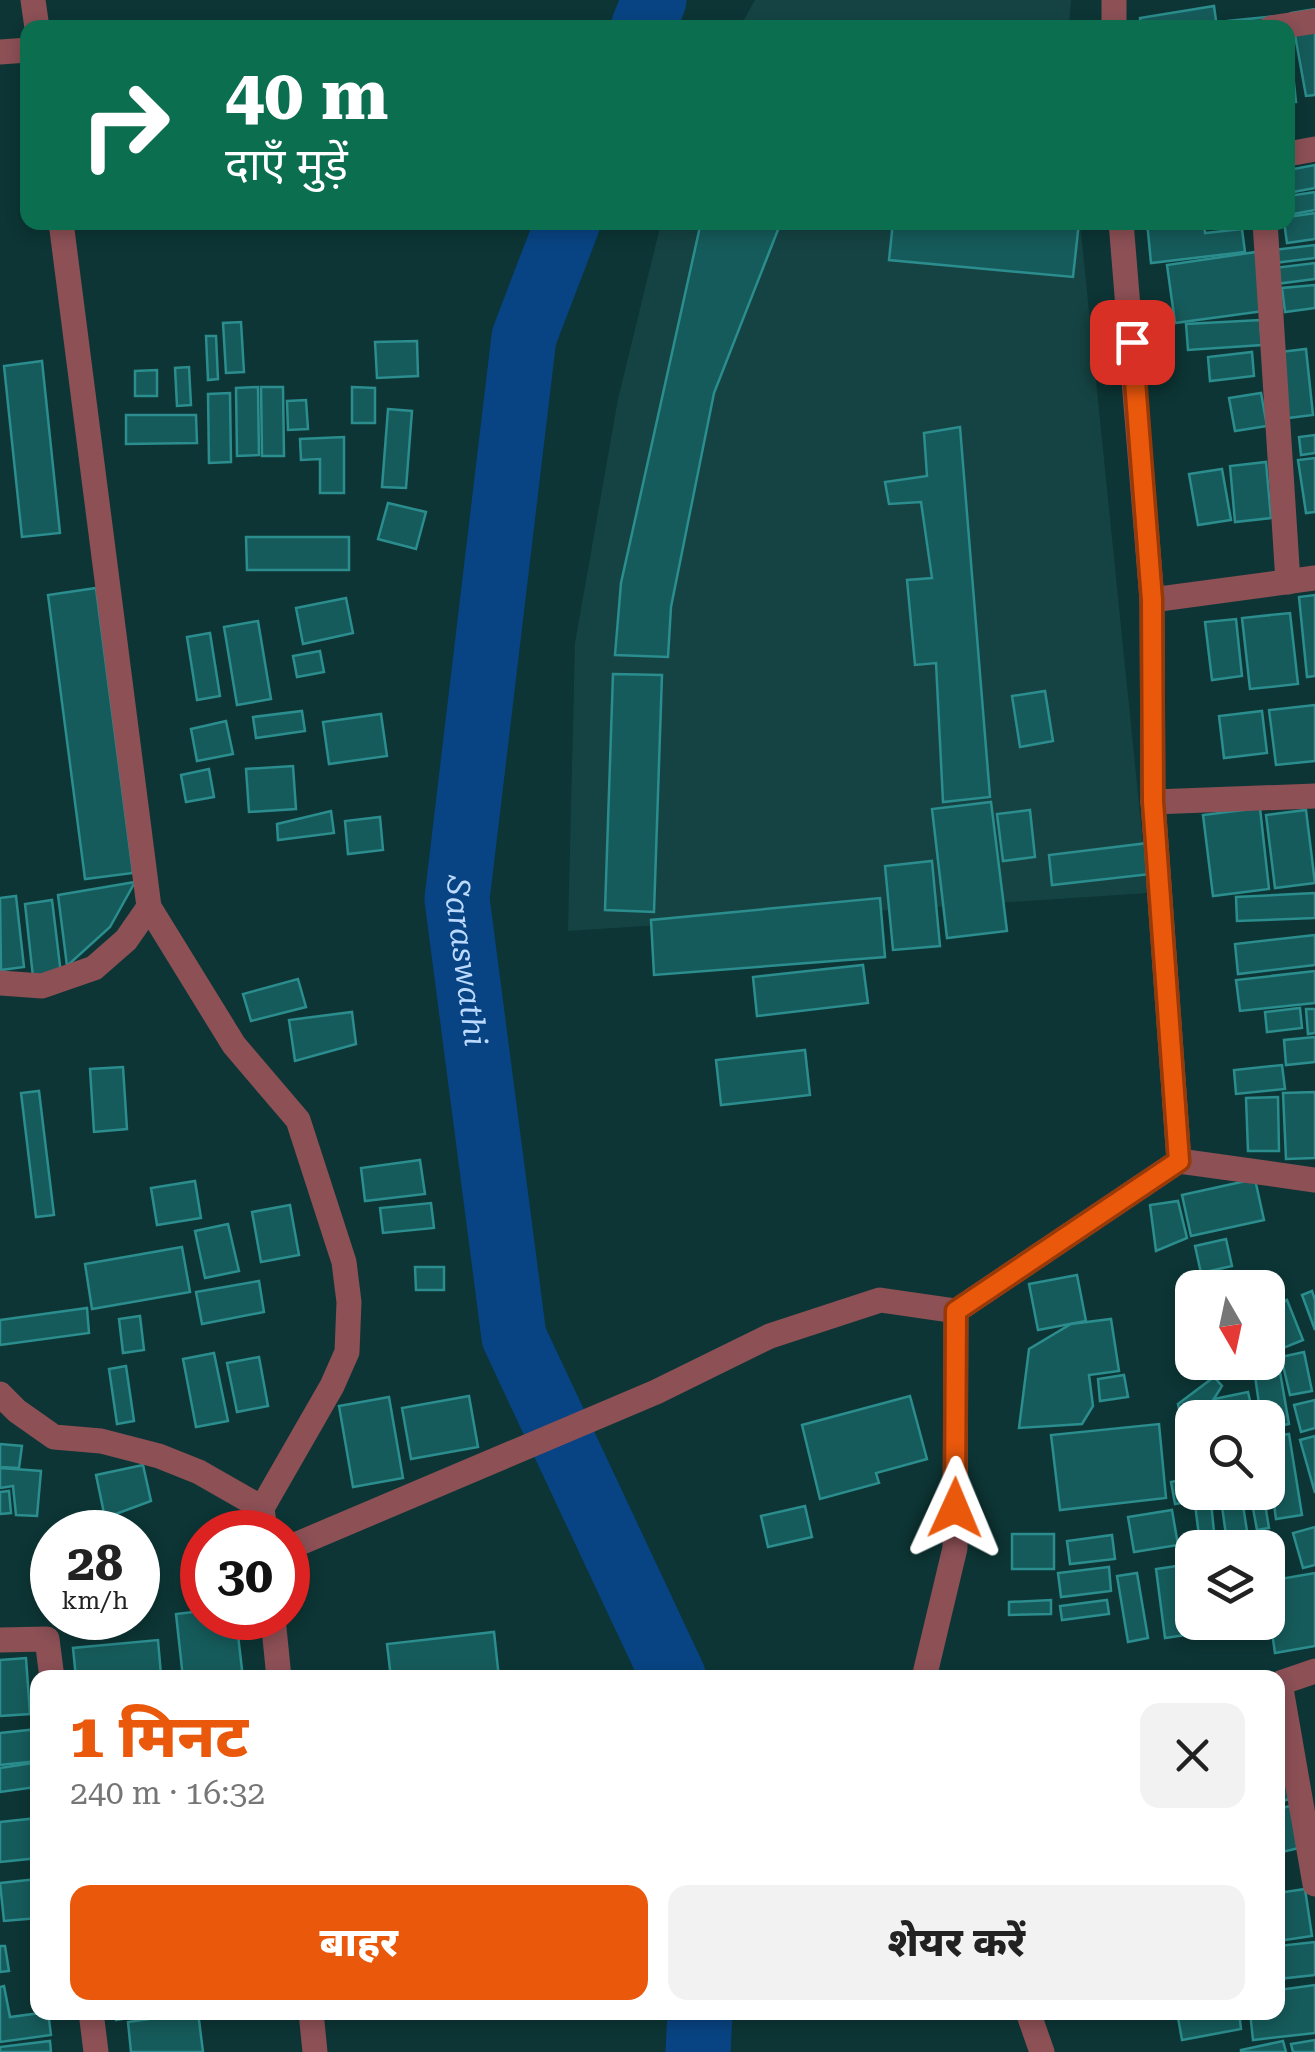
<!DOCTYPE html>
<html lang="hi">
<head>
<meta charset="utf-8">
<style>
	:root { --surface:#fff; --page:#f2f2f2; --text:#222; --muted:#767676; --accent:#ea580c }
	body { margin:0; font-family:"Roboto Serif","Noto Sans Devanagari",serif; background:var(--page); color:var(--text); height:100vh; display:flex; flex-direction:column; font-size:38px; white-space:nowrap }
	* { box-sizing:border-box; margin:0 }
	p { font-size:32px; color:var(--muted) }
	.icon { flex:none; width:55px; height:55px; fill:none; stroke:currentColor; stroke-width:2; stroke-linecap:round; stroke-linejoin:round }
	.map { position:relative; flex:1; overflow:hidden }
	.panel { position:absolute; left:30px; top:1670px; width:1255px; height:350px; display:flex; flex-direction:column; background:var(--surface); border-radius:20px; box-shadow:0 5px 15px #0003 }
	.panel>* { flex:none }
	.top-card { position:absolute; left:20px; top:20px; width:1275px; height:210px; border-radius:20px; box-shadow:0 5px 15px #0003; background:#0b6e4f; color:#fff; overflow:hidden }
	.needle { width:65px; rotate:171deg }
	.fabs { position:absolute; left:1175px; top:1270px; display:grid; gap:20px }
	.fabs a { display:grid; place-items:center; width:110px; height:110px; border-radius:20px; background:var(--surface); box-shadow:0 5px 15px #0003; font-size:50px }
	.speed { position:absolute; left:30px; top:1510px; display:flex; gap:20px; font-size:50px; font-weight:700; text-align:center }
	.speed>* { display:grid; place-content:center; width:130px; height:130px; border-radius:50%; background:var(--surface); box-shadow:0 5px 15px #0003; line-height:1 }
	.speed small { font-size:25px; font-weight:400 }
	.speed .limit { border:15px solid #d22; background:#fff; color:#111 }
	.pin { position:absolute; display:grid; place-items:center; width:85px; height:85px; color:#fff; margin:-42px; border-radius:20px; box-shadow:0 5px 15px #0006 }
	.me { position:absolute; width:110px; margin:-55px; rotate:1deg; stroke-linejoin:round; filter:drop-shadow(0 0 8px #0008) }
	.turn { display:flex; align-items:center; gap:35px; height:210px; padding:0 40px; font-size:45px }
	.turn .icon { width:130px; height:130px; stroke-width:2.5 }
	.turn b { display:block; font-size:70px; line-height:85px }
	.round { display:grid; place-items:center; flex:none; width:105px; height:105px; border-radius:20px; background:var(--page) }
	.overview { display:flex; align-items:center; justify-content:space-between; height:170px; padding:0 40px }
	h1 { font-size:60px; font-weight:800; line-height:75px; color:var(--accent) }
	.action { display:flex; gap:20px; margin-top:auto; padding:20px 40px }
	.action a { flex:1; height:115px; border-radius:20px; background:var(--accent); color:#fff; font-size:40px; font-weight:800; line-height:115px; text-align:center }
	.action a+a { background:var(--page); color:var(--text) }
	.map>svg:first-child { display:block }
</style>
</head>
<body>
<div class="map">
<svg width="1315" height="2052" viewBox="0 0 1315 2052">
	<rect width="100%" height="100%" fill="#0d3535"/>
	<!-- built -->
	<g fill="#154343">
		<polygon points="755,0 1071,0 1069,27 740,27"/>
		<polygon points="661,223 1080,223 1148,893 568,931 575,643 618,399"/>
	</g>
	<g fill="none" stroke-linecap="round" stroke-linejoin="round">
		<!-- river -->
		<g stroke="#084483" stroke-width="65">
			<polyline points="643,28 654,0"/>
			<path id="s1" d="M568 222 524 337 457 899 514 1337 674 1678"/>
			<polyline points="698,2052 700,2012"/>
		</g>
	</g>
	<!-- building -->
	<g fill="#165b5b" stroke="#2b8d8d" stroke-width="2.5">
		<polygon points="1214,6 1217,28 1141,28 1140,18"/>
		<polygon points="1315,9 1315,95 1306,96 1291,13"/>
		<polygon points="1287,15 1296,102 1288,102 1288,28 1228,28 1228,21"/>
		<polygon points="1315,165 1315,188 1288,193 1288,170"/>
		<polygon points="1315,192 1315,210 1288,215 1288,196"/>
		<polygon points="1315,213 1315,239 1287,243 1284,222 1288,222 1288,217"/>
		<polygon points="701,222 781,222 714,393 671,607 668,657 615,655 621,583"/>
		<polygon points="893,222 1079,222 1073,277 889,260"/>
		<polygon points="1147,222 1204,222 1205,233 1242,229 1245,252 1151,263"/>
		<polygon points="1315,245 1315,258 1274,263 1273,250"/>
		<polygon points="1256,252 1264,311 1175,323 1167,265"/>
		<polygon points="1315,263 1315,279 1276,284 1274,268"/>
		<polygon points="1315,285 1315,308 1285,312 1282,288"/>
		<polygon points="1260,320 1262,345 1188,350 1186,324"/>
		<polygon points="241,322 244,372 226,373 223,323"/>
		<polygon points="206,336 216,336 218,379 208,380"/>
		<polygon points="417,341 418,376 377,378 375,342"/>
		<polygon points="1306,349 1313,415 1288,418 1280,352"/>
		<polygon points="1252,352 1254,376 1210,381 1208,357"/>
		<polygon points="42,361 60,533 22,537 4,366"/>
		<polygon points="189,367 191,405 177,406 175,368"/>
		<polygon points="157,370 157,396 135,396 135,371"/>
		<polygon points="258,387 259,455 237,456 236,388"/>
		<polygon points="261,387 283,387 284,456 262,456"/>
		<polygon points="352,387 375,388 375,423 352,423"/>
		<polygon points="230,393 231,462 209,463 208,394"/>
		<polygon points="1261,393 1267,426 1235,431 1229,398"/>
		<polygon points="306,400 308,429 288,430 287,401"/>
		<polygon points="388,409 412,411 406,488 382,487"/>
		<polygon points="126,415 196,415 197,443 126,444"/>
		<polygon points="960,427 990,797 943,802 936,663 915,665 907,580 932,578 921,502 889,504 885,482 927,476 924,433"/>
		<polygon points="1315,435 1315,453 1301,455 1299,437"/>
		<polygon points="344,437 344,493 320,493 320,459 301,460 300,439"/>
		<polygon points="1315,458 1315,512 1306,513 1298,460"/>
		<polygon points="1266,462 1271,518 1235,522 1230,466"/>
		<polygon points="1222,469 1231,520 1198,525 1189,474"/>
		<polygon points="388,503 426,512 416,549 378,539"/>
		<polygon points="246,537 349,537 349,570 247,570"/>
		<polygon points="96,588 133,873 85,879 48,595"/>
		<polygon points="1315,595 1315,676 1307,677 1299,597"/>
		<polygon points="346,598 353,633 303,644 296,608"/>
		<polygon points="1290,613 1298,684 1250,689 1242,618"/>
		<polygon points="1236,619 1242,676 1212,680 1205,622"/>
		<polygon points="258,621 271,699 237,705 224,627"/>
		<polygon points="210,633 220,696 197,700 187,637"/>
		<polygon points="320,651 324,672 297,677 293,656"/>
		<polygon points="613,674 662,675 654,912 605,910"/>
		<polygon points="1045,691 1053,741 1020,747 1012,696"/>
		<polygon points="1315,705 1315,761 1276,765 1269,710"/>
		<polygon points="302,711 305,731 256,738 253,717"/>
		<polygon points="1262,711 1267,753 1224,758 1219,716"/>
		<polygon points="381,714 387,756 329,764 323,722"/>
		<polygon points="226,721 233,754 197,761 191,729"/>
		<polygon points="293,766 296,809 249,812 246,769"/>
		<polygon points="209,769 214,797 186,802 181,775"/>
		<polygon points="991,802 1007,931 947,938 932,809"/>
		<polygon points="1260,808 1269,889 1213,896 1203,815"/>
		<polygon points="1030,810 1035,857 1003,861 997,814"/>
		<polygon points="1306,810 1315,883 1275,888 1266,815"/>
		<polygon points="331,811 334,833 278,840 277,824"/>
		<polygon points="380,817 383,850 348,854 345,821"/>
		<polygon points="1148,843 1151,874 1052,885 1049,855"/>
		<polygon points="932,861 940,946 893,950 885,866"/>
		<polygon points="135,882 110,927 67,966 58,895"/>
		<polygon points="1315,893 1315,918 1237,921 1236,897"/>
		<polygon points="16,896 24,967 1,970 0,898"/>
		<polygon points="880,898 885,957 654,975 651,920"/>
		<polygon points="52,900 61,974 33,977 25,904"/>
		<polygon points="1315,935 1315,965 1238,974 1235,944"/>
		<polygon points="863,965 868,1003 757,1016 753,977"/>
		<polygon points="1315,971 1315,1003 1240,1011 1236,980"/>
		<polygon points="298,979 306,1007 251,1021 243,994"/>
		<polygon points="1300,1008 1302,1028 1267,1032 1265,1012"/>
		<polygon points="1306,1009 1315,1009 1315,1033 1308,1034"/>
		<polygon points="352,1012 356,1044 295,1061 289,1020"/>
		<polygon points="1315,1037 1315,1062 1286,1065 1284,1040"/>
		<polygon points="805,1050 810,1095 721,1105 716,1060"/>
		<polygon points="1282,1065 1285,1089 1236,1094 1234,1070"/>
		<polygon points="123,1067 127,1129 94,1132 90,1069"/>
		<polygon points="39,1091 54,1215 36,1217 21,1093"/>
		<polygon points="1315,1092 1315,1158 1286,1159 1283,1093"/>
		<polygon points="1278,1097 1279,1151 1248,1151 1246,1098"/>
		<polygon points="420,1160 425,1194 365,1201 361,1168"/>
		<polygon points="1255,1179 1264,1220 1191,1236 1182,1195"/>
		<polygon points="195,1181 201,1218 157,1225 151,1188"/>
		<polygon points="1178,1201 1187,1238 1156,1251 1150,1205"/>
		<polygon points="431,1203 434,1228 383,1233 380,1208"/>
		<polygon points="290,1205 299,1255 261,1262 252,1212"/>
		<polygon points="228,1224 239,1271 205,1278 195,1231"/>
		<polygon points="1226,1239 1232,1266 1201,1273 1195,1246"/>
		<polygon points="182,1247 190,1292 92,1309 85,1264"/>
		<polygon points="415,1267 444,1267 444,1290 416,1290"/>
		<polygon points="1077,1275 1086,1321 1038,1330 1029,1284"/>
		<polygon points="259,1281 264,1312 202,1324 196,1292"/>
		<polygon points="1312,1291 1315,1300 1315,1330 1302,1295"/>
		<polygon points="1287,1300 1303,1340 1271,1353 1268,1346 1268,1308"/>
		<polygon points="87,1308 89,1333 0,1345 0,1320"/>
		<polygon points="140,1316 144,1350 123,1353 119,1319"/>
		<polygon points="1111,1319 1119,1371 1089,1375 1093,1406 1082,1424 1019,1428 1029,1349 1071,1324"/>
		<polygon points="1304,1352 1312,1391 1290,1395 1281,1357"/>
		<polygon points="214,1353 228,1421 196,1427 183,1359"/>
		<polygon points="259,1357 268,1406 237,1412 227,1363"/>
		<polygon points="1200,1362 1237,1362 1238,1366 1202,1373"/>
		<polygon points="126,1366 134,1421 117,1424 109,1369"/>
		<polygon points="1280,1372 1289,1424 1268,1428 1268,1418 1261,1418 1255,1376"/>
		<polygon points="1124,1375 1128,1397 1100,1401 1098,1379"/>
		<polygon points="1214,1377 1222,1386 1212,1402 1216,1418 1192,1418 1191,1469 1178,1404"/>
		<polygon points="1248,1392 1254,1418 1218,1418 1214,1399"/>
		<polygon points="469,1396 478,1447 411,1459 402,1408"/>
		<polygon points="910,1396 927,1459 876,1473 879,1483 820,1499 802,1425"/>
		<polygon points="389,1397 403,1478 353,1487 339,1406"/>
		<polygon points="1315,1400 1315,1428 1301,1432 1294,1405"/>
		<polygon points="1159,1424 1166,1498 1060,1510 1051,1435"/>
		<polygon points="1289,1434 1302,1515 1276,1519 1268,1461 1268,1437"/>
		<polygon points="1315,1436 1315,1493 1300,1440"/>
		<polygon points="0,1444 22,1446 19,1468 0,1467"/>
		<polygon points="143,1465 151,1501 105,1518 96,1475"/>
		<polygon points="0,1468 41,1471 37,1516 16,1515 13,1486 0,1488"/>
		<polygon points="1192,1478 1192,1492 1215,1492 1216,1497 1175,1504 1171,1482"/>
		<polygon points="9,1491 11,1513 0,1514 0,1492"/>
		<polygon points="1220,1492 1241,1492 1247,1531 1226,1535"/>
		<polygon points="1250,1492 1263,1492 1269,1528 1257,1530"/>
		<polygon points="1211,1502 1215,1542 1200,1544 1195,1504"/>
		<polygon points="805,1506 812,1537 768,1547 761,1516"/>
		<polygon points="1172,1510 1178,1545 1134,1552 1128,1517"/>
		<polygon points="1315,1527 1315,1565 1303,1568 1293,1533"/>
		<rect x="1012" y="1534" width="42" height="35"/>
		<polygon points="1112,1535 1115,1559 1070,1564 1067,1541"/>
		<polygon points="1192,1559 1192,1612 1185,1560"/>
		<polygon points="1177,1566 1186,1635 1165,1638 1156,1569"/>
		<polygon points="1109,1567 1111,1591 1061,1597 1058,1573"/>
		<polygon points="1137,1573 1148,1638 1128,1642 1117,1576"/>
		<polygon points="1315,1573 1315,1646 1275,1653 1268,1605 1268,1581"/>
		<polygon points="1051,1600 1051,1614 1009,1615 1009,1602"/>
		<polygon points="1107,1600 1109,1614 1062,1620 1060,1606"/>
		<polygon points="202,1611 202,1618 236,1618 243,1678 183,1678 176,1614"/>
		<polygon points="1194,1622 1223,1622 1224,1629 1196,1633"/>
		<polygon points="494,1632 499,1678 391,1678 387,1644"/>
		<polygon points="158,1640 161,1675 76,1678 73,1648"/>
		<polygon points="26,1658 30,1714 0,1716 0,1660"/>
		<polygon points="38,1729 38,1761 0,1765 0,1733"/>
		<polygon points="33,1763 36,1787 0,1792 0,1768"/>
		<polygon points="1287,1764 1294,1798 1278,1802 1278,1766"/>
		<polygon points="1294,1805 1303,1847 1278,1853 1278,1809"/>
		<polygon points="38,1818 38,1858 0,1862 0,1822"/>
		<polygon points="38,1879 38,1918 4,1921 0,1883"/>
		<polygon points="1305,1889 1312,1936 1278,1941 1278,1893"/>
		<polygon points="1315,1942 1315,1975 1278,1979 1278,1946"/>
		<polygon points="0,1946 5,1946 9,1971 0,1972"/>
		<polygon points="1315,1985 1315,2033 1253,2040 1250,2012 1278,2012 1278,1990"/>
		<polygon points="4,1986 10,2017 48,2012 51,2035 0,2042 0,1987"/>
		<polygon points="115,2012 165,2012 116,2020"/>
		<polygon points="198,2012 203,2052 131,2052 128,2022"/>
		<polygon points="1177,2012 1239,2012 1241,2029 1182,2040"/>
		<polygon points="1315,2040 1315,2052 1293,2052 1291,2044"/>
		<polygon points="50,2041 51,2052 0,2052 0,2047"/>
		<polygon points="1283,2041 1286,2052 1241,2052 1241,2050"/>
	</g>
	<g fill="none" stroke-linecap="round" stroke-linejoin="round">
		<!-- minor -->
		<g stroke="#8c5055" stroke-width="25">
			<polyline points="33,0 37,28"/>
			<polyline points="1114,28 1114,0"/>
			<polyline points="1271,28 1315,21"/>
			<polyline points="0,52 28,50"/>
			<polyline points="1288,154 1315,149"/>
			<polyline points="61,222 149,907 234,1045 298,1120 344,1262 349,1302 347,1352 332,1386 262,1508 265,1532"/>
			<polyline points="1265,222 1288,582"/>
			<polyline points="1152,600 1315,578"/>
			<polyline points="1153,802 1315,796"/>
			<polyline points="0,983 42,986 94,968 126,940 149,907"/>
			<polyline points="1179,1161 1315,1180"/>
			<polyline points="0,1394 17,1411 54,1437 101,1441 159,1456 199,1472 262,1508"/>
			<polyline points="288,1548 656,1392 770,1336 880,1300 956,1311"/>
			<polyline points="273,1618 279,1678"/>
			<polyline points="0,1640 47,1639 52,1678"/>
			<polyline points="1315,1671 1280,1683 1315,1884"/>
			<polyline points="924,1678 955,1548 956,1311 1179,1161 1153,802 1152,600 1121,222"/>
			<polyline points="91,2012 96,2052"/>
			<polyline points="311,2012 315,2052"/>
			<polyline points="1028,2012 1042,2052"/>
		</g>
	</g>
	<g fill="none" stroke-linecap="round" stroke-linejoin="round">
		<defs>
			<polyline id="route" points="955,1508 956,1311 1179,1161 1153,802 1152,600 1132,342"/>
		</defs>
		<!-- route casing -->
		<use href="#route" stroke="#983908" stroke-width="25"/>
		<!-- route -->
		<use href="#route" stroke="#ea580c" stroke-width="18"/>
	</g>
	<g text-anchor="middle" stroke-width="8" stroke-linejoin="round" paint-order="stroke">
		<!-- water labels -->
		<g font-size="32" font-style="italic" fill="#bcd9fe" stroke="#012b2b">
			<text dy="11" stroke="none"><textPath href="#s1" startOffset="752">Saraswathi</textPath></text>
		</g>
	</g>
</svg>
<div class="fabs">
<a><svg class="needle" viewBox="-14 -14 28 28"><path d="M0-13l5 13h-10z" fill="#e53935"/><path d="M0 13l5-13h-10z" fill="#767676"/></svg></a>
<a><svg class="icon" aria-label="search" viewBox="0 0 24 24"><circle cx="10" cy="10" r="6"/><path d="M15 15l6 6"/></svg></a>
<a><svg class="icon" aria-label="layers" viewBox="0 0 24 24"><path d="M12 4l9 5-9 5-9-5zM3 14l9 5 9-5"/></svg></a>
</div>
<div class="speed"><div>28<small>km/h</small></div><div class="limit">30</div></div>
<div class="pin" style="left:1132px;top:342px;background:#d93025"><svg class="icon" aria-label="arrive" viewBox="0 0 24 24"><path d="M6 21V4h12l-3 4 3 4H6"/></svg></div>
<svg class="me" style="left:955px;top:1508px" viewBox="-20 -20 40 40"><path d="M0-17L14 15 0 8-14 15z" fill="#ea580c" stroke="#fff" stroke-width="4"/></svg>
<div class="top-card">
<div class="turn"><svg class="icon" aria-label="right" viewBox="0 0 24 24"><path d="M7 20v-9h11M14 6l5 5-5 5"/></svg><div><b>40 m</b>दाएँ मुड़ें</div></div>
</div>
<section class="panel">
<div class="overview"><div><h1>1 मिनट</h1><p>240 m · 16:32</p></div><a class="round"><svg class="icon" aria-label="close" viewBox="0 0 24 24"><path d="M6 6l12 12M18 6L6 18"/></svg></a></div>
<div class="action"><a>बाहर</a><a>शेयर करें</a></div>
</section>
</div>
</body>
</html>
